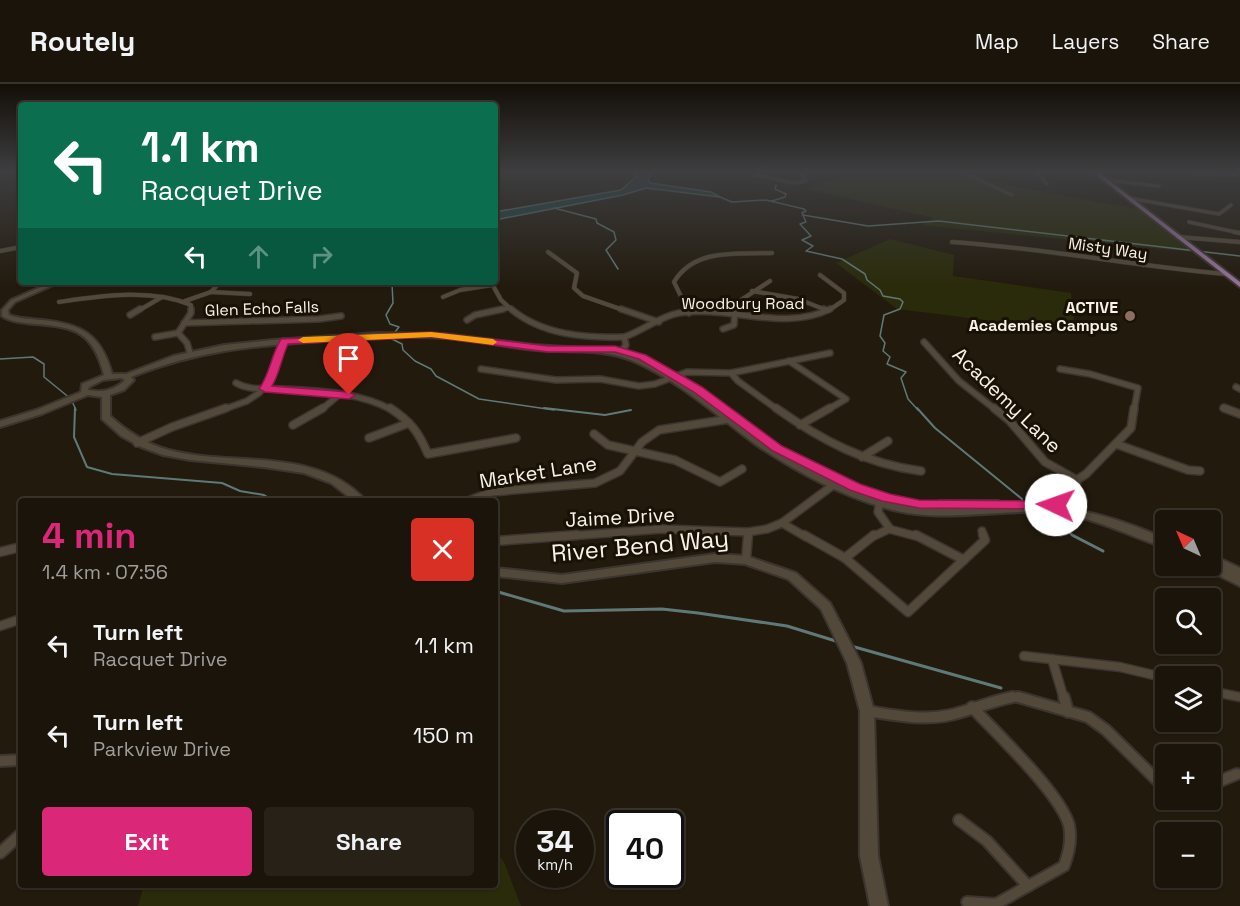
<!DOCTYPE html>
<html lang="en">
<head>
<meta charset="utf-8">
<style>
	:root { --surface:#1a140a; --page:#272118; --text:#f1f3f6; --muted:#9f9e9c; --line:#38332b; --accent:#db2777 }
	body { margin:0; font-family:"Space Grotesk",sans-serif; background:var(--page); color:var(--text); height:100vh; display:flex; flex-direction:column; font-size:22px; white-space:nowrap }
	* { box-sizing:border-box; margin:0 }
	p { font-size:20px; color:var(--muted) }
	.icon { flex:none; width:33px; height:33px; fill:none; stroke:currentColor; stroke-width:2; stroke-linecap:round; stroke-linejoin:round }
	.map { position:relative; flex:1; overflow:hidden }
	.side { position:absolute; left:18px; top:414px; width:480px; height:390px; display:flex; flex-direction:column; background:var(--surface); border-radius:6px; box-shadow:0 2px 4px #0004,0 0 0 2px var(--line) }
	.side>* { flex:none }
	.guide { position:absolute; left:18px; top:18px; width:480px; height:183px; border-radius:6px; box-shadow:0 2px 4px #0004,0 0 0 2px var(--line); background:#0b6e4f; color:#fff; overflow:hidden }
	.needle { width:39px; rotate:316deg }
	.fabs { position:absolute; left:1155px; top:426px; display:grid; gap:12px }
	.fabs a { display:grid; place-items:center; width:66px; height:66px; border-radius:6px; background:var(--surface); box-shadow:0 2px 4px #0004,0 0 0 2px var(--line); font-size:30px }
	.speed { position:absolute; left:516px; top:726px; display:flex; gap:12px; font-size:30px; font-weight:700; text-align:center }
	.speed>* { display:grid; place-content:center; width:78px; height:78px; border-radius:50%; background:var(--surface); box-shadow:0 2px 4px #0004,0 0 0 2px var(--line); line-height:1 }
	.speed small { font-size:15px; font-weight:400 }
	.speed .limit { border:3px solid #111; border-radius:9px; background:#fff; color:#111 }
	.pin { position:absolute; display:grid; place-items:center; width:51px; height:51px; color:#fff; margin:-62px -26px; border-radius:50% 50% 50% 0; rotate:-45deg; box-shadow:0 0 6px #0007 }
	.pin .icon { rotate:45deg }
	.me { position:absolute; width:66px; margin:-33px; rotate:273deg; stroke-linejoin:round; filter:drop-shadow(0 0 4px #0008) }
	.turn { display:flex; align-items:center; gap:21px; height:126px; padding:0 24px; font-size:27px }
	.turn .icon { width:78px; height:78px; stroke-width:2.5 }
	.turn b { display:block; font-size:42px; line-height:51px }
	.lanes { display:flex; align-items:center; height:57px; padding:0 24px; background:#0003; justify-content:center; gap:30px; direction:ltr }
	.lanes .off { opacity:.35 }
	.round { display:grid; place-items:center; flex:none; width:63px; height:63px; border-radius:6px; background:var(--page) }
	.summary { display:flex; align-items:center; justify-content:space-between; height:102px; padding:0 24px }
	h1 { font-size:36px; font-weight:600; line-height:45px; color:var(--accent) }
	.primary-button { display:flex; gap:12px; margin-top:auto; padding:12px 24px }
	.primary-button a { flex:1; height:69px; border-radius:6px; background:var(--accent); color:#fff; font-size:24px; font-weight:600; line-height:69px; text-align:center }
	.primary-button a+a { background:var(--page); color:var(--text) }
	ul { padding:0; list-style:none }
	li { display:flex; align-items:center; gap:18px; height:90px; padding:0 24px }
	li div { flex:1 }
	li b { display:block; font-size:22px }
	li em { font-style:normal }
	header { display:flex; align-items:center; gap:36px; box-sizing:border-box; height:84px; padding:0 30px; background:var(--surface); border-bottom:2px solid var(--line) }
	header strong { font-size:28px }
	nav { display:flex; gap:33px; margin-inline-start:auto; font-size:21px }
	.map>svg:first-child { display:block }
</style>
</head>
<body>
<header>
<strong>Routely</strong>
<nav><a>Map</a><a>Layers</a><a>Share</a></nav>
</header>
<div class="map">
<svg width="1240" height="822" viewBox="0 0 1240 822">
	<rect width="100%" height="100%" fill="#221a0d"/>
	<!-- green -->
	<g fill="#2a2b0a">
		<polygon points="845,88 937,88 1147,127 1203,169 921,141 934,134 806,105 850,91"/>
		<polygon points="890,155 954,171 953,192 1071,209 1075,247 897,225 836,179"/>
		<polygon points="495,766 504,778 521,822 138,822 144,801 495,801"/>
	</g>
	<!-- water -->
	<polygon fill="#1d4549" stroke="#5f7979" stroke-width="1.5" points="635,88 652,88 648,96 650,99 711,108 720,113 646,104 623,111 495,136 495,128 621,106 635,94"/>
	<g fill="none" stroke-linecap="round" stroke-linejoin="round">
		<!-- stream-far2 -->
		<g stroke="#5f7979" stroke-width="1.5">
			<polyline points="720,113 732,118 766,116 804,125 806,127 802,129 806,138 800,140 811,152 802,156 813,162 806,167 842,175 865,190 867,196 880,206 883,212 900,215 903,218 900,225 884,231 880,252 885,259 883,267 890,273 887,280 906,288 901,294 908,315 918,326"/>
			<polyline points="772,117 785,113 786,110 775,105 776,101"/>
			<polyline points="554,124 596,135 597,139 614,148 616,156 606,166 618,185"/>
			<polyline points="803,131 868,142 939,137 1240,172"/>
			<polyline points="395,198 392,200 393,219 386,231 390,240 399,243 395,248"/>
			<polyline points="390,254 402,260 403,266 415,277 431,285 436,292 479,315 554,326"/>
			<polyline points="0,275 33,273 44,280 44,293 71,315 76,326"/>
		</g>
		<!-- stream-far1 -->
		<g stroke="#5f7979" stroke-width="2">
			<polyline points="75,324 74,353 87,383 112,390 222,399 240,407 264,411 274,417"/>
			<polyline points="544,324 605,331 631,326"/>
			<polyline points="917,324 935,344 1022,415"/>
			<polyline points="1044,430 1075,453"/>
		</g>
		<!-- stream -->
		<g stroke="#5f7979" stroke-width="3">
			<polyline points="1072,451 1103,467"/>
			<polyline points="495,507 564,527 662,525 698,529 787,542 839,558"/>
			<polyline points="851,562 1001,604"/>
		</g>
		<defs>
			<g id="street-far5">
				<polyline points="759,88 756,91 793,99 806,97 800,88"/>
				<polyline points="962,88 1012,111"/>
				<polyline points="1037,88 1047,100"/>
				<polyline points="1190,88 1234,91"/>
				<polyline points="1105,96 1159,102"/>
				<polyline points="1128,114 1219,130 1231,121"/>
				<polyline points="1189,138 1240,149"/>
			</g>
			<g id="street-far4">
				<polyline points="1234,148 1240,149"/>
				<polyline points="1178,153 1240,158"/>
				<path d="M952 158C1044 164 1134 182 1226 190"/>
				<polyline points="0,167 21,163"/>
				<polyline points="548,168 577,189 574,204 583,212 626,227"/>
				<polyline points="1141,170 1143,181"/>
				<polyline points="820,191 844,209 844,216 828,227"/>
				<polyline points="491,198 501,216 513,227"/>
				<polyline points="752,207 798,215 826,226"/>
				<polyline points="211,208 250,210"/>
				<polyline points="443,213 460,206 492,201"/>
				<polyline points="185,217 211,208 220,198"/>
				<path d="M59 218C101 212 151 204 191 221V227"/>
				<polyline points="138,227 162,213"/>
				<polyline points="496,227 509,224"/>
				<path d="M688 227 674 198C694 164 737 170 772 169"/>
				<polyline points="735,227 735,220 770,197"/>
			</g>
			<g id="street-far3">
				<path d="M511 225C542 251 585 254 624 253"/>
				<polyline points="621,225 659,238"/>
				<polyline points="687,225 689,229"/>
				<polyline points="824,225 826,226"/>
				<polyline points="130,231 140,225"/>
				<polyline points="467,236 475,231 503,225"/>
				<polyline points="184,239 319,235 341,232"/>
				<polyline points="723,245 734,241 735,225"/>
				<polyline points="155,253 178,249"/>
				<polyline points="924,258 959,297 996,326"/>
				<polyline points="190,269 187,259 178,249 191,229 191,225"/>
				<path d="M620 269 626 261 624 253C643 247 660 232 679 229 728 221 784 248 830 225"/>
				<polyline points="789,277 846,315 827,326"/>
				<polyline points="481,285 556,296 600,295 639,302 655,300 687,288 731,289 830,269"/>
				<polyline points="1060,285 1090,290 1138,304 1134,326"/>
				<polyline points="731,289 738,297 778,326"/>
				<path d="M236 299C250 307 266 304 282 305 319 307 359 308 392 326"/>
				<polyline points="1236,303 1240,305"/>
				<polyline points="1223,324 1228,326"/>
				<polyline points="222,326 247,317 259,309 272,294 274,281 284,257"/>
				<polyline points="321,326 340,310"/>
			</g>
			<g id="street-far2">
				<path d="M390 324C411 338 418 347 428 370L516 354"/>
				<path d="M776 324C821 356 866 380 921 387"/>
				<polyline points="994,324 1009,336 1045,378 1077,396 1076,412 1080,424"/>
				<polyline points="1224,324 1240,330"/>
				<polyline points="293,341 323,324"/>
				<polyline points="800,341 830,324"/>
				<polyline points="594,350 608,361 675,376 720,398 742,385"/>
				<polyline points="369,354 409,339"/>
				<polyline points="137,359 172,343 226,324"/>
				<polyline points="1116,360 1188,386 1200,387"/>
				<polyline points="862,373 888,357"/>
				<polyline points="1077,396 1086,390 1131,344 1134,324"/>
				<polyline points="881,412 878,428 890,445"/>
				<polyline points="468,417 492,408 595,399 620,387 642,358 659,346 736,334"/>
				<polyline points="782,439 806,453"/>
				<polyline points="982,447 984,453"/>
				<polyline points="556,453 663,445 748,448 767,445 782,439 836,399"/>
				<polyline points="748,453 748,448"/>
				<polyline points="872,453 889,445 919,453"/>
			</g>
			<g id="street-far1">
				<polyline points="804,451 845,474 908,528 985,456 983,451"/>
				<polyline points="916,451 964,476"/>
				<polyline points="495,457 577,451"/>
				<polyline points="0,468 21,463"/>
				<polyline points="845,474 874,451"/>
				<polyline points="746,476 748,451"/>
				<polyline points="0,542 21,535"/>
				<polyline points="1024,572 1120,583 1166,594"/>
				<polyline points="1052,575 1064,615"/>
				<polyline points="1210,607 1240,613"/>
				<polyline points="1002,615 1016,613 1023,615"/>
			</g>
			<g id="street">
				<polyline points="1018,613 1088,633 1106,646 1166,705"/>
				<polyline points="1064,613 1068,628"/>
				<path d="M867 627C894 631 923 637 950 631 972 626 991 617 1013 613"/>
				<polyline points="0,677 21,676"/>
				<polyline points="1210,701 1237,690"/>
				<polyline points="959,736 987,757 1028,802"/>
				<polyline points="0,769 21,750"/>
				<path d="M967 818 996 820 1064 782C1069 769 1072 755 1069 741 1060 709 997 650 972 623"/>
			</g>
			<g id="secondary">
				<path d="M52 198H60L15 218 8 226 9 231C20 235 31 235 42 236 82 240 101 250 112 290H126L173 272 224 261 273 256 377 249 444 250 534 261 615 266 639 273 671 290 702 311 774 364 806 382 859 407 889 418 905 422 945 425 993 423 935 422 934 420 939 417H998L1003 420 999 423C1064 419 1107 429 1166 455V464C1123 450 1092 431 1045 428 991 426 936 440 882 423 838 410 793 386 755 360 716 331 679 297 633 277 603 264 568 269 536 266 505 263 475 256 444 254 404 251 364 255 324 257 253 262 198 266 131 293L134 296 124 306 110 311V332C128 348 146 360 169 366 233 383 317 362 366 417H354L331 399 304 389 263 383 190 376 163 371 141 363 121 352 102 335V313L88 311 42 330 0 343V337L36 326 81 308 82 300 104 291C93 248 76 243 35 240 24 239 11 238 2 232V226L11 216ZM121 294 125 296C115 306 102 309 88 306L89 303 103 296Z"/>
				<polygon points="715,470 746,472 796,489 830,519 861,579 874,627 878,772 888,822 870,822 860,772 860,627 847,579 821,525 788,495 745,480 715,478 562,499 495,492 495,484 562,491"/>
				<polygon points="1210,470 1240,484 1240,502 1206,485 1204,482 1210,482"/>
			</g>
			<polygon id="primary" points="1093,88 1098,88 1240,198 1240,203"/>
		</defs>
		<!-- street-far5 casing -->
		<use href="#street-far5" stroke="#3b342f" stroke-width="4.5"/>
		<!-- street-far4 casing -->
		<use href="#street-far4" stroke="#3b342f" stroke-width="5"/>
		<!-- street-far3 casing -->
		<use href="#street-far3" stroke="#3b342f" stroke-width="8"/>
		<!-- street-far2 casing -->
		<use href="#street-far2" stroke="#3b342f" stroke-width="10"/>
		<!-- street-far1 casing -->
		<use href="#street-far1" stroke="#3b342f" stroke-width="11"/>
		<!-- street casing -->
		<use href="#street" stroke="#3b342f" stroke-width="14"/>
		<!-- secondary casing -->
		<use href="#secondary" stroke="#3b342f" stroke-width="4"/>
		<!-- primary casing -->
		<use href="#primary" stroke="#3b342f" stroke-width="4"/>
		<!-- street-far5 -->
		<use href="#street-far5" stroke="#53493b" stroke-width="3"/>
		<!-- street-far4 -->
		<use href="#street-far4" stroke="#53493b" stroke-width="4"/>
		<!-- street-far3 -->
		<use href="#street-far3" stroke="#53493b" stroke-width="5"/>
		<!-- street-far2 -->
		<use href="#street-far2" stroke="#53493b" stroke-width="7"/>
		<!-- street-far1 -->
		<use href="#street-far1" stroke="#53493b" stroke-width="8"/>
		<!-- street -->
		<use href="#street" stroke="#53493b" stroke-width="10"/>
		<!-- secondary -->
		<use href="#secondary" fill="#53493b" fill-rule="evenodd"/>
		<!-- primary -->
		<use href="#primary" fill="#97719c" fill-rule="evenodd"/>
	</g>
	<!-- sky -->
	<linearGradient id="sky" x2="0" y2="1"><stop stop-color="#130e07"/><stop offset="0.43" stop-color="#3e3e40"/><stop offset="1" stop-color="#3e3e40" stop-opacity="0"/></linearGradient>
	<rect width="1240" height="203" fill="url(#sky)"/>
	<!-- route -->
	<path fill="#db2777" stroke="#8e194d" stroke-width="1.5" d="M431 248 548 262H615L646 271 702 303 782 362 860 400 890 410 919 416 1056 417 1063 421 1056 425 919 424 882 417 850 406 773 367 694 308 639 275 615 268H548L431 253 288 260C282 273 279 291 272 302L349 308 355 311 349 315 265 308 259 305C270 290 271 271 281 255Z"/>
	<!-- slow -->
	<polygon fill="#f59e0b" points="431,248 493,255 497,258 493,261 431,253 303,259 298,256 303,253"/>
	<!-- markers -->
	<circle fill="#8d6e63" stroke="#191105" stroke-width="2" cx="1130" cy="232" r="6"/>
	<g text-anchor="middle" stroke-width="6" stroke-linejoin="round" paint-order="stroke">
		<!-- far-street labels -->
		<g font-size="16" fill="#f8f2e9" stroke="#191105">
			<text transform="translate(1108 164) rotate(8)" y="6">Misty Way</text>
			<text x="743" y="225">Woodbury Road</text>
			<text transform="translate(262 224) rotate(-2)" y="6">Glen Echo Falls</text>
		</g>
		<!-- far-poi labels -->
		<g font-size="16" font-weight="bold" fill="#f8f2e9" stroke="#191105" text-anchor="end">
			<text x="1118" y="229">ACTIVE<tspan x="1118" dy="18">Academies Campus</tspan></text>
		</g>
		<!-- street labels -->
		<g font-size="20" fill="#f8f2e9" stroke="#191105">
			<text transform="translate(1007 316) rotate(44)" y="7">Academy Lane</text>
			<text transform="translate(538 388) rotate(-9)" y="7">Market Lane</text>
			<text transform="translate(620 433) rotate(-3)" y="7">Jaime Drive</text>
		</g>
		<!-- near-street labels -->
		<g font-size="24" fill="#f8f2e9" stroke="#191105">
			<text transform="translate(640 462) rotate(-5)" y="8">River Bend Way</text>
		</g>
	</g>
</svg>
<div class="fabs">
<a><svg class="needle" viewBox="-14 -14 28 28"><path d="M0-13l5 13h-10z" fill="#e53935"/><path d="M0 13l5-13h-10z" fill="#9f9e9c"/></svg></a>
<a><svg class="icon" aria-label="search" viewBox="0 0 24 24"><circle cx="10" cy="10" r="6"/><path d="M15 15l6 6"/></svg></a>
<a><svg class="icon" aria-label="layers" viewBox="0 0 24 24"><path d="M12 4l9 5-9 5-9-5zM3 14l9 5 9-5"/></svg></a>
<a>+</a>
<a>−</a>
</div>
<div class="speed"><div>34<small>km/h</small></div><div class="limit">40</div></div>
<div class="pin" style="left:349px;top:311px;background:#d93025"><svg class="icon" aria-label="arrive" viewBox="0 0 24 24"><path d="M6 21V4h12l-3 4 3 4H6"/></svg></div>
<svg class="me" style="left:1056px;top:421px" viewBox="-20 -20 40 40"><circle r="19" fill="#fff"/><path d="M0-13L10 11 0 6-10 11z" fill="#db2777"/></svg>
<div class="guide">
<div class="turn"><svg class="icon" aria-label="left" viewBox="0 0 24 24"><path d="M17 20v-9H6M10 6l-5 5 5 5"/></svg><div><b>1.1 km</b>Racquet Drive</div></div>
<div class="lanes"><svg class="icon" aria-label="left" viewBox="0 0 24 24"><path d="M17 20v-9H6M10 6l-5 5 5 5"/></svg><svg class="icon off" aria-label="ahead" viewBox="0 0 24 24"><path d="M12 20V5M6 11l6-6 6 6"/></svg><svg class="icon off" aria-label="right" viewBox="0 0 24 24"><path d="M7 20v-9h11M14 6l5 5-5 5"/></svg></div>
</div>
<section class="side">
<div class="summary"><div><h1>4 min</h1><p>1.4 km · 07:56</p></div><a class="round" style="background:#d93025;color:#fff"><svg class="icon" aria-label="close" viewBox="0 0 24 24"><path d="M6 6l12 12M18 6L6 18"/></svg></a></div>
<ul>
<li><svg class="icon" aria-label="left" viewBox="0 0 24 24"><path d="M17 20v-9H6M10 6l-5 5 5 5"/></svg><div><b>Turn left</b><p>Racquet Drive</p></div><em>1.1 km</em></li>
<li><svg class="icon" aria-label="left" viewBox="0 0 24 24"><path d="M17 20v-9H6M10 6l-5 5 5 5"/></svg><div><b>Turn left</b><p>Parkview Drive</p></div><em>150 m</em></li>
</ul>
<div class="primary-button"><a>Exit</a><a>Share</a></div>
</section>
</div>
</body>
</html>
